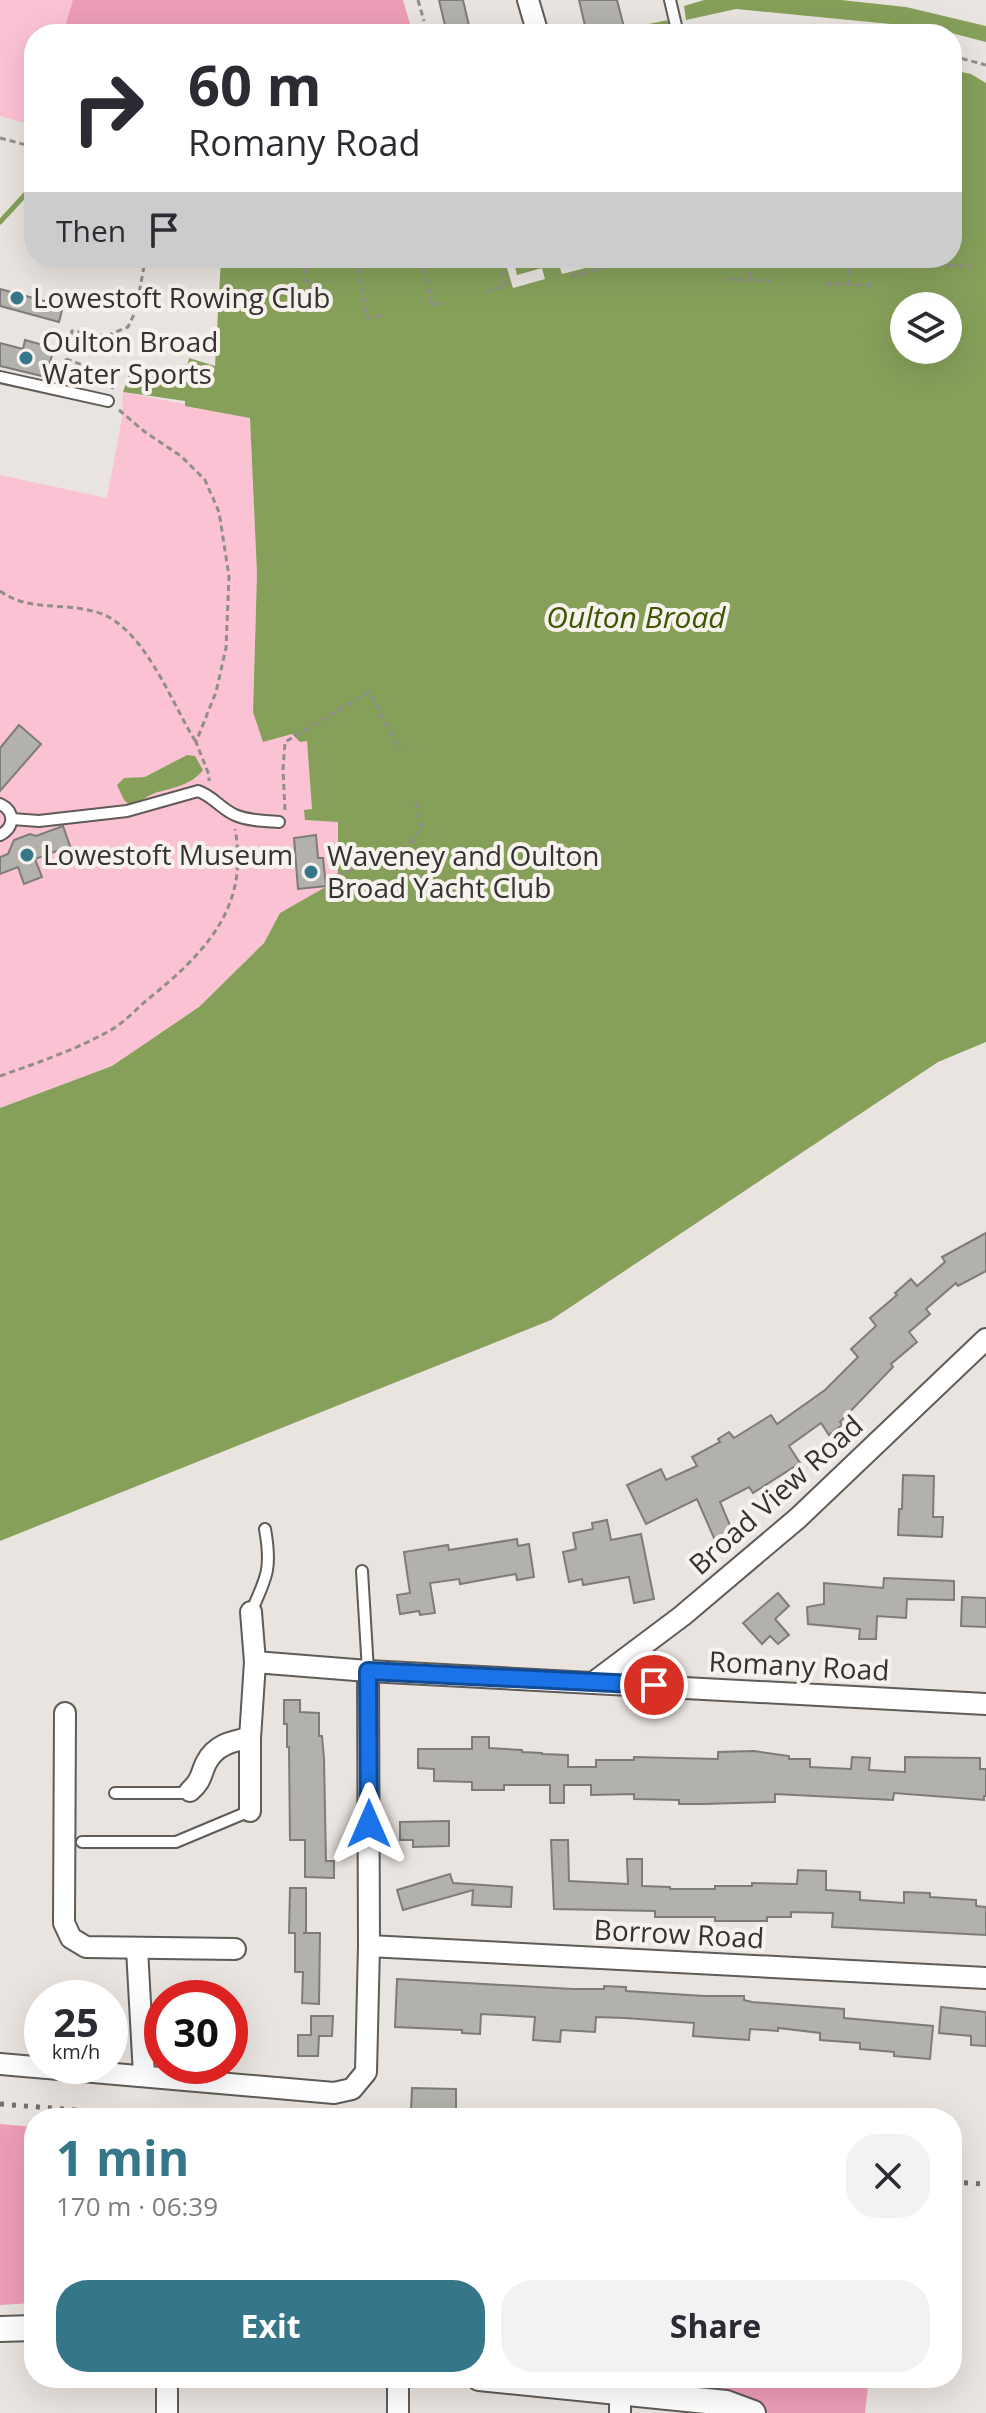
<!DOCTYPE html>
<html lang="en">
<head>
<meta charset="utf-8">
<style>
	:root { --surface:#fff; --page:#f2f2f3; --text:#2b2b33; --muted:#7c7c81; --accent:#357689 }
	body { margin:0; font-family:"Open Sans",sans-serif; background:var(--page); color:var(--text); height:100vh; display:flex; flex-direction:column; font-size:30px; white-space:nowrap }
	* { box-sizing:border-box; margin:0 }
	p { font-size:26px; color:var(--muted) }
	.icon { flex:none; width:44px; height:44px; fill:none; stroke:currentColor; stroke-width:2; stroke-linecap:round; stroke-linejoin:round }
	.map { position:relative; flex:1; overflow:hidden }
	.sheet { position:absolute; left:24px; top:2108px; width:938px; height:280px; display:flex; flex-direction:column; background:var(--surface); border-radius:32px; box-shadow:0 8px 32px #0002 }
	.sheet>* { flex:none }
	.top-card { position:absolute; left:24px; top:24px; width:938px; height:244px; border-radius:32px; box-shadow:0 8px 32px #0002; background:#fff; color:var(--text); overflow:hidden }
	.fabs { position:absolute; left:890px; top:292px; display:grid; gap:16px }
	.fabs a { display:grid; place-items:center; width:72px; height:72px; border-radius:50%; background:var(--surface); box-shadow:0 8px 32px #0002; font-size:40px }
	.speed { position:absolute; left:24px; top:1980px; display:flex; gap:16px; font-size:40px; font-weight:700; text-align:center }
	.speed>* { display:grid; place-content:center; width:104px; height:104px; border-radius:50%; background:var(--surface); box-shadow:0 8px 32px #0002; line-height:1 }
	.speed small { font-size:20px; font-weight:400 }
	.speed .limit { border:12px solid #d22; background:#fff; color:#111 }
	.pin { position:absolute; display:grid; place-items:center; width:68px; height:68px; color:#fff; margin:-34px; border:4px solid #fff; border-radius:50%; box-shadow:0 2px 8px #0007 }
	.me { position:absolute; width:88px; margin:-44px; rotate:0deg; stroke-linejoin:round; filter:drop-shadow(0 0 6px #0008) }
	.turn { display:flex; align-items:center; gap:28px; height:168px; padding:0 32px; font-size:36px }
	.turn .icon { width:104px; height:104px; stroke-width:2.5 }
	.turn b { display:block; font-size:56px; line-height:68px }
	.then { display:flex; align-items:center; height:76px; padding:0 32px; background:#0003; gap:16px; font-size:30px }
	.round { display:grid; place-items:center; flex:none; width:84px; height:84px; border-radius:32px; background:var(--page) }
	.headline { display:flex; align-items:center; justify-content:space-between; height:136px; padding:0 32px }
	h1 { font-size:48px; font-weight:700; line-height:60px; color:var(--accent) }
	.cta { display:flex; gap:16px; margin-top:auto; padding:16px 32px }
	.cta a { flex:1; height:92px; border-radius:32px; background:var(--accent); color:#fff; font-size:32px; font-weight:700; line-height:92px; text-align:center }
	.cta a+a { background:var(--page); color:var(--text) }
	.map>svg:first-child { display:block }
</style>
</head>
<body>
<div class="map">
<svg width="986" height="2413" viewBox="0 0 986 2413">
	<rect width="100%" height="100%" fill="#eae4e0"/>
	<!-- green -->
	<g fill="#fbc2d3">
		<polygon points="0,0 76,0 65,34 34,34 34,126 0,116"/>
		<polygon points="123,392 250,417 257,574 253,712 292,734 300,741 307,741 312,809 305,820 338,822 338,881 280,913 264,943 199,1007 112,1066 0,1108 0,475 107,498 122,418"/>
	</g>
	<!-- forest -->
	<g fill="#ed9db6">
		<polygon points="73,0 403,0 413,34 63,34"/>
		<polygon points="0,2124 34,2127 34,2303 0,2305"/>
		<polygon points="584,2378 869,2378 865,2413 769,2413 726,2397"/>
	</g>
	<!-- water -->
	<g fill="#86a05a" fill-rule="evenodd">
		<polygon points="704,0 841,0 906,7 986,26 986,42 932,28 736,9 686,20 684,6"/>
		<path d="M952 70 971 74 986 83V1042L938 1062 551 1320 0 1541V1108L112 1066 199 1007 264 943 280 913 338 880V822L305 820 304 810 312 809 307 741 300 742 292 734 263 742 253 712 257 574 250 418 185 406V401L123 392 130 371 211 387 214 377 187 368 189 358 215 366 221 258H504L513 288 545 279 542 268 517 275 513 258H585L559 265 562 274 597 265 596 258H952ZM904 306H948V350H904Z"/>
		<path d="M187 755 195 756 203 770C192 785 172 788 155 793 147 796 139 802 131 806L124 800 117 785 124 778 145 777Z"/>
	</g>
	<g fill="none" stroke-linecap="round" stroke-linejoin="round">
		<!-- stream -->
		<g stroke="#86a05a" stroke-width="5">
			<polyline points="633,34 642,28 666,23"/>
			<polyline points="0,222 34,185"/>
		</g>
	</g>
	<!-- building -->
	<g fill="#b2b1ab" stroke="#7d7c76" stroke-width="2">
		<polygon points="439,0 463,0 471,34 447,34"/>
		<polygon points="579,0 617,0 624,27 587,34"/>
		<polygon points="0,289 63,306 59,322 0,306"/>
		<polygon points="25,340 54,348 46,377 0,366 0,343 23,349"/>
		<polygon points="19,725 41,744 0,791 0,748"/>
		<polygon points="63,826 70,846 35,859 42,877 24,884 18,867 0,874 0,857 8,854 14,840 30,834 36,836"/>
		<polygon points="316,835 318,858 323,858 326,886 298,889 294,838"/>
		<polygon points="986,1233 986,1271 958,1286 956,1283 926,1309 930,1314 909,1332 917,1342 891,1364 893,1367 840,1422 842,1425 829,1435 821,1423 789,1446 800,1463 753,1493 749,1487 720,1502 735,1537 717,1545 697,1499 646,1524 627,1485 661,1469 666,1480 697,1466 692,1457 720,1442 718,1439 729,1432 734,1438 771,1415 777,1424 825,1390 858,1357 851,1349 876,1326 870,1318 897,1295 895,1293 911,1279 917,1286 945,1262 942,1257"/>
		<polygon points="903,1475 934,1476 933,1517 943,1517 942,1537 898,1535 899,1509 902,1509"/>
		<polygon points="607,1520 611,1540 641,1534 654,1599 634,1603 629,1577 583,1585 582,1579 569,1582 563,1552 576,1549 573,1533 593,1529 592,1523"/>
		<polygon points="517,1539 518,1546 529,1544 534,1577 517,1580 516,1574 460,1584 459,1579 430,1583 435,1613 420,1615 419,1611 400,1614 397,1595 410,1593 404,1552 448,1545 449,1550"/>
		<polygon points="884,1578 954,1581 954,1600 907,1599 906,1618 877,1616 876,1639 859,1639 860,1629 808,1624 807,1607 824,1604 824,1583 883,1588"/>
		<polygon points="778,1593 789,1606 775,1619 789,1635 778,1644 770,1636 762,1644 743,1623"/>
		<polygon points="962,1597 986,1598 986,1627 961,1626"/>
		<polygon points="284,1700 300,1700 300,1712 319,1713 319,1736 322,1736 324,1759 326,1861 334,1861 334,1878 305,1877 305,1840 290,1840 289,1747 287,1747 287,1724 284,1724"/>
		<polygon points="472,1737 489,1737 489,1748 522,1750 522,1752 542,1753 542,1754 568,1755 568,1767 596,1767 596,1760 634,1760 634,1757 718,1759 718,1752 754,1751 789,1756 789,1759 810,1759 810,1767 851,1769 852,1757 870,1758 869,1770 905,1772 905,1757 980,1758 980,1769 986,1769 986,1796 984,1796 984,1800 894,1793 893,1800 775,1794 775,1802 702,1804 679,1804 679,1800 634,1799 634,1794 591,1795 591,1785 564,1785 564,1803 550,1803 550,1785 504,1785 504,1790 472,1790 472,1782 434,1781 434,1769 418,1768 418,1749 472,1749"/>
		<polygon points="449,1821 449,1846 413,1847 413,1840 400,1840 400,1822"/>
		<polygon points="551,1840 568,1840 569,1881 628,1884 627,1859 642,1859 642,1886 670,1887 670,1889 715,1889 715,1886 752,1886 752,1883 797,1884 798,1870 826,1871 826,1890 860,1892 860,1900 904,1903 904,1892 930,1893 930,1897 976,1900 976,1906 986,1907 986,1935 832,1927 833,1913 791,1912 791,1917 767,1917 767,1921 715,1921 715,1917 655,1917 655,1911 554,1909"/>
		<polygon points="450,1874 453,1883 512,1887 511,1907 472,1905 473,1890 403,1910 397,1890"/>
		<polygon points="290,1888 306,1888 306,1933 303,1933 320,1933 319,2004 302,2003 303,1972 295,1972 295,1933 289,1933"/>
		<polygon points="397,1979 573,1989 604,1989 604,1986 626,1987 626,1991 704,1996 744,1996 744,2000 752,2002 844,2009 844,2018 933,2026 930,2059 894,2056 894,2052 860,2049 860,2043 820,2040 820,2033 778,2028 778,2031 750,2029 749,2040 719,2038 693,2036 694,2023 625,2018 596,2017 595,2032 561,2030 560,2042 533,2040 535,2017 481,2014 480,2034 462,2033 462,2030 395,2027"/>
		<polygon points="941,2007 986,2012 986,2046 971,2045 971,2036 939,2033"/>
		<polygon points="311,2016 333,2016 332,2036 319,2036 318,2056 298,2056 298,2035 311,2035"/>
		<polygon points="412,2088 456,2089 456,2111 411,2110"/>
	</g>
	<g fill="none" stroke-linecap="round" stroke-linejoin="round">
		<defs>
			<g id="service">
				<polyline points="670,0 678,34"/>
				<polyline points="0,377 108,401"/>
				<path d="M0 804C15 811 15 827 0 835"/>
				<path d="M12 819 39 821 127 811 198 791C213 796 221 809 235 815 249 821 265 821 279 822"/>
				<polyline points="362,1571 368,1671"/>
				<path d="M251 1612C267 1577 272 1568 265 1529"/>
				<polyline points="115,1793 180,1793 190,1791"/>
				<polyline points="82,1842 176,1842 250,1811"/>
			</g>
			<g id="minor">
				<polyline points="528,0 538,34"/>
				<polyline points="255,1662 368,1671 986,1704"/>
				<polyline points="594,1682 682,1616 798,1518 986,1339"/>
				<polyline points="65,1713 64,1923 71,1938 86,1947 235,1949"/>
				<path d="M190 1791C202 1780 200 1776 206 1763 215 1745 232 1741 250 1738"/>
				<polyline points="250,1811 250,1738 255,1662 251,1612"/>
				<polyline points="369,1946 986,1978"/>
				<polyline points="137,1949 144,2075"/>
				<polyline points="0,2064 334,2093 352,2089 366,2072 369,1946 368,1671"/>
				<polyline points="167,2378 167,2413"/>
				<polyline points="398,2378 398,2413"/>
				<polyline points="620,2413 620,2392"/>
			</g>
			<g id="tertiary">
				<polyline points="0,2329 34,2328"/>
				<polyline points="479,2378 726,2403 753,2413"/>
			</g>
		</defs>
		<!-- service casing -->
		<use href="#service" stroke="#5f5b57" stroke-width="14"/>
		<!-- minor casing -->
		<use href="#minor" stroke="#5f5b57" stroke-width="24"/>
		<!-- tertiary casing -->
		<use href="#tertiary" stroke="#5f5b57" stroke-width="28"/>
		<!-- path -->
		<g stroke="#918d8a" stroke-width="3" stroke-dasharray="6 4" stroke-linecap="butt">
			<polyline points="418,0 424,21"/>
			<polyline points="705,34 782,25 852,34"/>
			<polyline points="952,56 986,65"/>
			<polyline points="0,138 34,147"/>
			<polyline points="952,171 952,192"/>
			<polyline points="303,258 311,302"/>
			<polyline points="357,258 367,318 383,315"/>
			<polyline points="422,258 432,305 445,303"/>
			<polyline points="597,261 608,258"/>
			<polyline points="927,265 972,266"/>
			<polyline points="571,276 616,265"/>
			<polyline points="750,278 751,258"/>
			<polyline points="727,279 772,281"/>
			<polyline points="826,284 871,285"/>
			<polyline points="848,285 850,258"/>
			<polyline points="487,292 506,286 499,258"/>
			<polyline points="112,389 116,377 66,359 72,331 106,336 128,327 136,310 145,261 143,258"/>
			<polyline points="119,410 145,432 181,456 205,480 219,512 229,576 226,648 216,692 196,742 209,775 209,781"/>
			<path d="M0 591C29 612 63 602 96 612 144 625 171 703 196 742"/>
			<polyline points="285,810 283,769 285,742 369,692 400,750"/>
			<polyline points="338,875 409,847 422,827 415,800"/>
			<path d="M0 1076C34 1064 78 1049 109 1031 123 1024 135 1010 147 1000 204 954 250 908 235 829"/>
			<polyline points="337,2113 369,2117"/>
		</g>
		<!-- service -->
		<use href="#service" stroke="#fff" stroke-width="10"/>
		<!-- minor -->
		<use href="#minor" stroke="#fff" stroke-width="20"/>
		<!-- tertiary -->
		<use href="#tertiary" stroke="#fff" stroke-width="24"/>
		<!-- rail -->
		<g stroke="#716e6b" stroke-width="5" stroke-dasharray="4 8" stroke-linecap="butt">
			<polyline points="0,2104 178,2118"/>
			<polyline points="952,2182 986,2184"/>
		</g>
	</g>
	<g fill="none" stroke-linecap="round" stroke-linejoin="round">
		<defs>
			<polyline id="route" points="369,1824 368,1671 654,1685"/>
		</defs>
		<!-- route casing -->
		<use href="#route" stroke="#114b97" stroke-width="20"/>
		<!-- route -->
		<use href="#route" stroke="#1a73e8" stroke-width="14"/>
	</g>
	<!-- markers -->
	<g fill="#357689" stroke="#f7f2ed" stroke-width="3">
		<circle cx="17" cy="298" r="8"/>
		<circle cx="26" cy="358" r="8"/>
		<circle cx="27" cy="855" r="8"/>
		<circle cx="311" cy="872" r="8"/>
	</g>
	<g text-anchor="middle" stroke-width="8" stroke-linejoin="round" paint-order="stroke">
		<!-- poi labels -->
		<g font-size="28" fill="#353331" stroke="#f7f2ed" text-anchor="start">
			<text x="33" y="308">Lowestoft Rowing Club</text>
			<text x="42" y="352">Oulton Broad<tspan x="42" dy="32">Water Sports</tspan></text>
			<text x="43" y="865">Lowestoft Museum</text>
			<text x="327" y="866">Waveney and Oulton<tspan x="327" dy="32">Broad Yacht Club</tspan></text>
		</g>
		<!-- street labels -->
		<g font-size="28" fill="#353331" stroke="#f7f2ed">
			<text transform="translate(776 1495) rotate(-42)" y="10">Broad View Road</text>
			<text transform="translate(799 1666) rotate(3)" y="10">Romany Road</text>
			<text transform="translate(679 1934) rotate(3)" y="10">Borrow Road</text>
		</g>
		<!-- water labels -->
		<g font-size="30" font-style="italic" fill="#3e5501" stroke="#f7f2ed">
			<text x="636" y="628">Oulton Broad</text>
		</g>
	</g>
</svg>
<div class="fabs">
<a><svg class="icon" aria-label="layers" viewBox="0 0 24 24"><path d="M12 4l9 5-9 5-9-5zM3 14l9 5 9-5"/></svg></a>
</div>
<div class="speed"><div>25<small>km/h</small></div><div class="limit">30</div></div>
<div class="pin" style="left:654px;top:1685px;background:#d93025"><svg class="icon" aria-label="arrive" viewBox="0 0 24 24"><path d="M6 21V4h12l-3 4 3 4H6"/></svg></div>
<svg class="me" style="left:369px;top:1824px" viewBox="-20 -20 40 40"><path d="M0-17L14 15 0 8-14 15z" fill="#1a73e8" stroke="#fff" stroke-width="4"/></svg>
<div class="top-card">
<div class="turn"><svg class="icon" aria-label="right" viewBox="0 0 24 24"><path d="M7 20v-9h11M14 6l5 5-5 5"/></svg><div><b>60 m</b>Romany Road</div></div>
<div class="then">Then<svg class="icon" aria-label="arrive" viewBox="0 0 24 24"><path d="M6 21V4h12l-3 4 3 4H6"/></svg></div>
</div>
<section class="sheet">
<div class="headline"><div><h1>1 min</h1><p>170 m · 06:39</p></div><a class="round"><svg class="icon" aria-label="close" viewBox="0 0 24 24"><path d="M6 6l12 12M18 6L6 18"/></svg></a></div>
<div class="cta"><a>Exit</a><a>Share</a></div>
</section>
</div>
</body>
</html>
